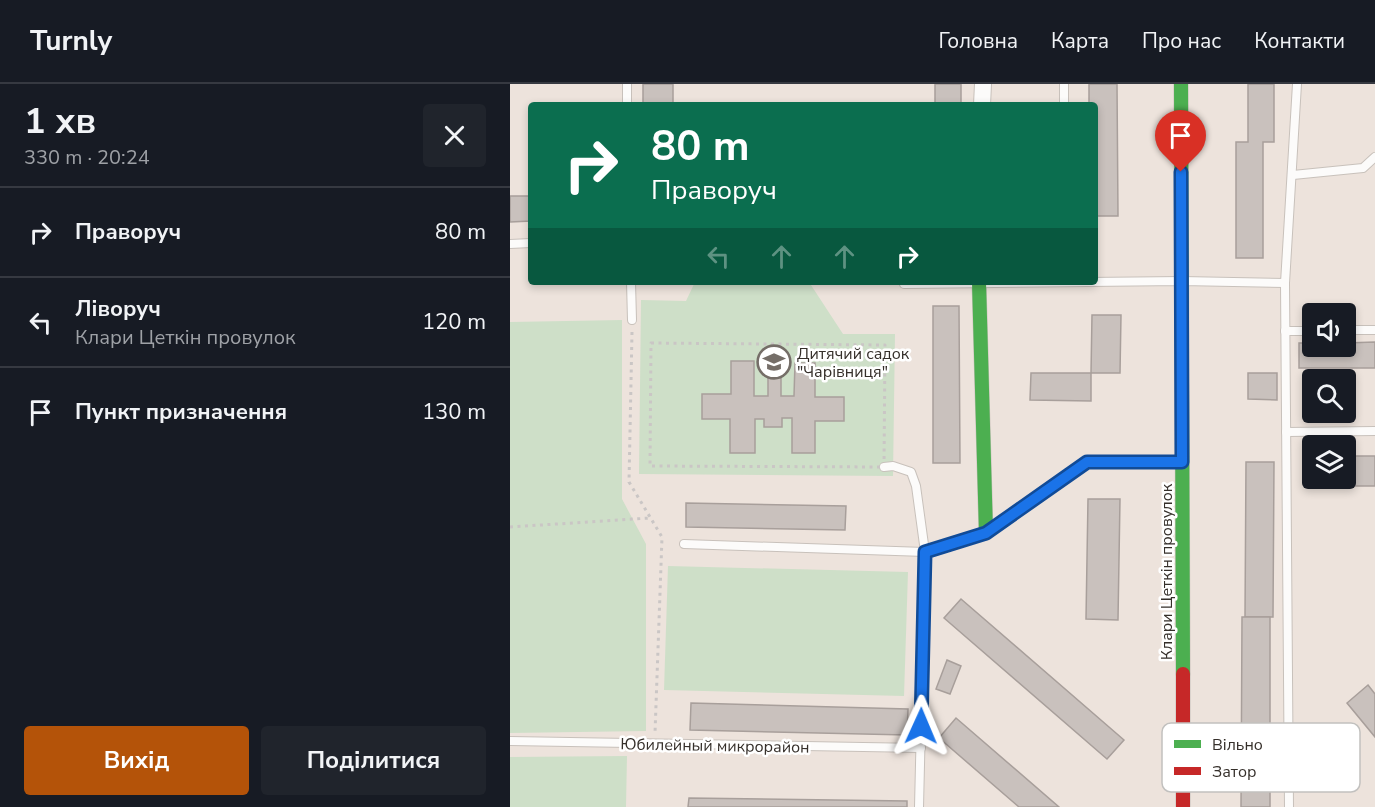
<!DOCTYPE html>
<html lang="uk">
<head>
<meta charset="utf-8">
<style>
	:root { --surface:#171b24; --page:#20242c; --text:#f1f3f6; --muted:#9ea1a6; --line:#363941; --accent:#b45309 }
	body { margin:0; font-family:"Nunito Sans",sans-serif; background:var(--page); color:var(--text); height:100vh; display:flex; flex-direction:column; font-size:22px; white-space:nowrap }
	* { box-sizing:border-box; margin:0 }
	p { font-size:20px; color:var(--muted) }
	.icon { flex:none; width:33px; height:33px; fill:none; stroke:currentColor; stroke-width:2; stroke-linecap:round; stroke-linejoin:round }
	.map { position:relative; flex:1; overflow:hidden }
	.side { display:flex; flex-direction:column; background:var(--surface); width:510px }
	.side>* { flex:none }
	.banner { position:absolute; left:18px; top:18px; width:570px; height:183px; border-radius:6px; box-shadow:0 3px 9px #0003; background:#0b6e4f; color:#fff; overflow:hidden }
	.fabs { position:absolute; left:792px; top:219px; display:grid; gap:12px }
	.fabs a { display:grid; place-items:center; width:54px; height:54px; border-radius:6px; background:var(--surface); box-shadow:0 3px 9px #0003; font-size:30px }
	.pin { position:absolute; display:grid; place-items:center; width:51px; height:51px; color:#fff; margin:-62px -26px; border-radius:50% 50% 50% 0; rotate:-45deg; box-shadow:0 0 6px #0007 }
	.pin .icon { rotate:45deg }
	.me { position:absolute; width:66px; margin:-33px; rotate:1deg; stroke-linejoin:round; filter:drop-shadow(0 0 4px #0008) }
	.turn { display:flex; align-items:center; gap:21px; height:126px; padding:0 24px; font-size:27px }
	.turn .icon { width:78px; height:78px; stroke-width:2.5 }
	.turn b { display:block; font-size:42px; line-height:51px }
	.lanes { display:flex; align-items:center; height:57px; padding:0 24px; background:#0003; justify-content:center; gap:30px; direction:ltr }
	.lanes .off { opacity:.35 }
	.round { display:grid; place-items:center; flex:none; width:63px; height:63px; border-radius:6px; background:var(--page) }
	.summary { display:flex; align-items:center; justify-content:space-between; height:102px; padding:0 24px }
	h1 { font-size:36px; font-weight:700; line-height:45px }
	.cta { display:flex; gap:12px; margin-top:auto; padding:12px 24px }
	.cta a { flex:1; height:69px; border-radius:6px; background:var(--accent); color:#fff; font-size:24px; font-weight:700; line-height:69px; text-align:center }
	.cta a+a { background:var(--page); color:var(--text) }
	ul { padding:0; list-style:none }
	li { display:flex; align-items:center; gap:18px; height:90px; padding:0 24px; border-top:2px solid var(--line) }
	li div { flex:1 }
	li b { display:block; font-size:22px }
	li em { font-style:normal }
	header { display:flex; align-items:center; gap:36px; box-sizing:border-box; height:84px; padding:0 30px; background:var(--surface); border-bottom:2px solid var(--line) }
	header strong { font-size:28px }
	nav { display:flex; gap:33px; margin-inline-start:auto; font-size:21px }
	main { display:flex; flex:1; min-height:0 }
	.map>svg:first-child { display:block }
</style>
</head>
<body>
<header>
<strong>Turnly</strong>
<nav><a>Головна</a><a>Карта</a><a>Про нас</a><a>Контакти</a></nav>
</header>
<main>
<section class="side">
<div class="summary"><div><h1>1 хв</h1><p>330 m · 20:24</p></div><a class="round"><svg class="icon" aria-label="close" viewBox="0 0 24 24"><path d="M6 6l12 12M18 6L6 18"/></svg></a></div>
<ul>
<li><svg class="icon" aria-label="right" viewBox="0 0 24 24"><path d="M7 20v-9h11M14 6l5 5-5 5"/></svg><div><b>Праворуч</b></div><em>80 m</em></li>
<li><svg class="icon" aria-label="left" viewBox="0 0 24 24"><path d="M17 20v-9H6M10 6l-5 5 5 5"/></svg><div><b>Ліворуч</b><p>Клари Цеткін провулок</p></div><em>120 m</em></li>
<li><svg class="icon" aria-label="arrive" viewBox="0 0 24 24"><path d="M6 21V4h12l-3 4 3 4H6"/></svg><div><b>Пункт призначення</b></div><em>130 m</em></li>
</ul>
<div class="cta"><a>Вихід</a><a>Поділитися</a></div>
</section>
<div class="map">
<svg width="865" height="723" viewBox="0 0 865 723">
	<rect width="100%" height="100%" fill="#ede3dc"/>
	<!-- green -->
	<g fill="#cedfc8">
		<polygon points="185,198 299,198 333,250 385,250 383,392 129,390 131,216 176,217"/>
		<polygon points="112,236 112,415 136,460 136,647 0,649 0,238"/>
		<polygon points="158,482 398,488 394,612 154,606"/>
		<polygon points="117,672 116,723 0,723 0,673"/>
	</g>
	<!-- building -->
	<g fill="#c9c1bd" stroke="#a89f9b" stroke-width="1.5">
		<rect x="133" y="0" width="30" height="21"/>
		<rect x="425" y="0" width="26" height="21"/>
		<polygon points="579,0 607,0 608,132 585,132 585,21 579,21"/>
		<polygon points="738,0 764,0 764,58 753,58 753,174 726,174 726,58 738,58"/>
		<polygon points="0,112 21,112 21,137 0,138"/>
		<polygon points="423,222 449,222 450,379 423,379"/>
		<polygon points="582,231 611,231 610,289 581,289"/>
		<polygon points="865,258 865,284 789,284 789,259 802,259 802,262 836,262 836,259"/>
		<polygon points="221,277 244,277 244,312 258,312 258,278 271,278 271,312 284,312 285,279 305,279 305,313 334,313 334,337 305,337 305,369 282,369 282,334 272,334 272,343 254,343 254,335 245,335 245,369 220,369 220,335 192,335 192,310 221,310"/>
		<polygon points="521,289 581,289 581,317 520,316"/>
		<polygon points="738,289 767,289 767,316 738,315"/>
		<polygon points="836,372 865,372 865,402 805,402 805,394 836,394"/>
		<polygon points="736,378 764,378 763,533 735,533"/>
		<polygon points="578,415 610,415 608,536 576,535"/>
		<polygon points="176,419 336,422 335,446 176,443"/>
		<polygon points="451,515 614,656 597,675 434,534"/>
		<polygon points="732,533 760,533 760,723 731,723"/>
		<polygon points="437,576 451,582 440,610 426,605"/>
		<polygon points="858,601 865,610 865,653 837,619"/>
		<polygon points="181,619 398,625 397,651 180,646"/>
		<polygon points="446,634 549,723 509,723 429,654"/>
		<polygon points="179,714 397,717 397,723 178,723"/>
	</g>
	<g fill="none" stroke-linecap="round" stroke-linejoin="round">
		<defs>
			<g id="lane">
				<polyline points="117,0 117,21"/>
				<polyline points="554,0 554,21"/>
				<polyline points="783,91 853,84 865,73"/>
				<polyline points="0,160 21,159"/>
				<polyline points="121,198 122,236"/>
				<polyline points="775,199 779,723"/>
				<polyline points="394,200 672,197 775,199 787,0"/>
				<polyline points="836,246 865,246"/>
				<polyline points="775,247 802,247"/>
				<polyline points="776,348 865,347"/>
				<polyline points="374,383 383,382 401,388 406,402 415,468 409,723"/>
				<polyline points="174,460 415,468 476,449 577,378 672,378"/>
				<polyline points="0,657 411,664"/>
			</g>
			<polyline id="street" points="472,21 473,0"/>
			<g id="fast">
				<polyline points="671,0 673,590"/>
				<polyline points="469,198 476,449"/>
			</g>
			<polyline id="jam" points="673,590 673,723"/>
		</defs>
		<!-- lane casing -->
		<use href="#lane" stroke="#c8c1bb" stroke-width="10"/>
		<!-- street casing -->
		<use href="#street" stroke="#c8c1bb" stroke-width="18"/>
		<!-- fast casing -->
		<use href="#fast" stroke="#c8c1bb" stroke-width="15"/>
		<!-- jam casing -->
		<use href="#jam" stroke="#c8c1bb" stroke-width="15"/>
		<!-- path -->
		<g stroke="#cac6c5" stroke-width="3" stroke-dasharray="3 4.5" stroke-linecap="butt">
			<polyline points="122,248 119,398 152,453 145,649"/>
			<polygon points="141,259 375,261 374,383 140,382"/>
			<polyline points="0,443 140,434"/>
		</g>
		<!-- lane -->
		<use href="#lane" stroke="#fcfbfa" stroke-width="8"/>
		<!-- street -->
		<use href="#street" stroke="#fcfbfa" stroke-width="16"/>
		<!-- fast -->
		<use href="#fast" stroke="#4caf50" stroke-width="14"/>
		<!-- jam -->
		<use href="#jam" stroke="#c62828" stroke-width="14"/>
	</g>
	<g fill="none" stroke-linecap="round" stroke-linejoin="round">
		<defs>
			<polyline id="route" points="411,642 415,468 476,449 577,378 672,378 671,88"/>
		</defs>
		<!-- route casing -->
		<use href="#route" stroke="#114b97" stroke-width="15"/>
		<!-- route -->
		<use href="#route" stroke="#1a73e8" stroke-width="10"/>
	</g>
	<!-- icons -->
	<defs>
		<symbol id="school-ring" viewBox="-11 -11 22 22"><circle r="9.5" fill="#fff" stroke="#756e68" stroke-width="1.5"/><path d="M0-5L7-2L0 1L-7-2ZM-4 1L0 2.5L4 1V4Q0 6-4 4Z" fill="#756e68"/></symbol>
	</defs>
	<g fill-rule="evenodd">
		<use href="#school-ring" x="245" y="259" width="38" height="38"/>
	</g>
	<g text-anchor="middle" stroke-width="5" stroke-linejoin="round" paint-order="stroke">
		<!-- poi labels -->
		<g font-size="16" fill="#352f2a" stroke="#fff" text-anchor="start">
			<text x="287" y="275">Дитячий садок<tspan x="287" dy="18">"Чарівниця"</tspan></text>
		</g>
		<!-- street labels -->
		<g font-size="16" fill="#352f2a" stroke="#fff">
			<text transform="translate(656 488) rotate(-90)" y="6">Клари Цеткін провулок</text>
			<text transform="translate(205 661) rotate(1)" y="6">Юбилейный микрорайон</text>
		</g>
	</g>
	<!-- legend -->
	<rect x="652" y="639" width="198" height="69" rx="9" fill="#fff" stroke="#c2c1bf" stroke-width="1.5"/>
	<rect x="664" y="656" width="27" height="8" fill="#4caf50"/>
	<rect x="664" y="683" width="27" height="8" fill="#c62828"/>
	<g font-size="16" fill="#352f2a">
		<text x="702" y="666">Вільно</text>
		<text x="702" y="693">Затор</text>
	</g>
</svg>
<div class="fabs">
<a><svg class="icon" aria-label="sound" viewBox="0 0 24 24"><path d="M4 9h4l5-4v14l-5-4H4zM17 9q2 3 0 6"/></svg></a>
<a><svg class="icon" aria-label="search" viewBox="0 0 24 24"><circle cx="10" cy="10" r="6"/><path d="M15 15l6 6"/></svg></a>
<a><svg class="icon" aria-label="layers" viewBox="0 0 24 24"><path d="M12 4l9 5-9 5-9-5zM3 14l9 5 9-5"/></svg></a>
</div>
<div class="pin" style="left:671px;top:88px;background:#d93025"><svg class="icon" aria-label="arrive" viewBox="0 0 24 24"><path d="M6 21V4h12l-3 4 3 4H6"/></svg></div>
<svg class="me" style="left:411px;top:642px" viewBox="-20 -20 40 40"><path d="M0-17L14 15 0 8-14 15z" fill="#1a73e8" stroke="#fff" stroke-width="4"/></svg>
<div class="banner">
<div class="turn"><svg class="icon" aria-label="right" viewBox="0 0 24 24"><path d="M7 20v-9h11M14 6l5 5-5 5"/></svg><div><b>80 m</b>Праворуч</div></div>
<div class="lanes"><svg class="icon off" aria-label="left" viewBox="0 0 24 24"><path d="M17 20v-9H6M10 6l-5 5 5 5"/></svg><svg class="icon off" aria-label="ahead" viewBox="0 0 24 24"><path d="M12 20V5M6 11l6-6 6 6"/></svg><svg class="icon off" aria-label="ahead" viewBox="0 0 24 24"><path d="M12 20V5M6 11l6-6 6 6"/></svg><svg class="icon" aria-label="right" viewBox="0 0 24 24"><path d="M7 20v-9h11M14 6l5 5-5 5"/></svg></div>
</div>
</div>
</main>
</body>
</html>
